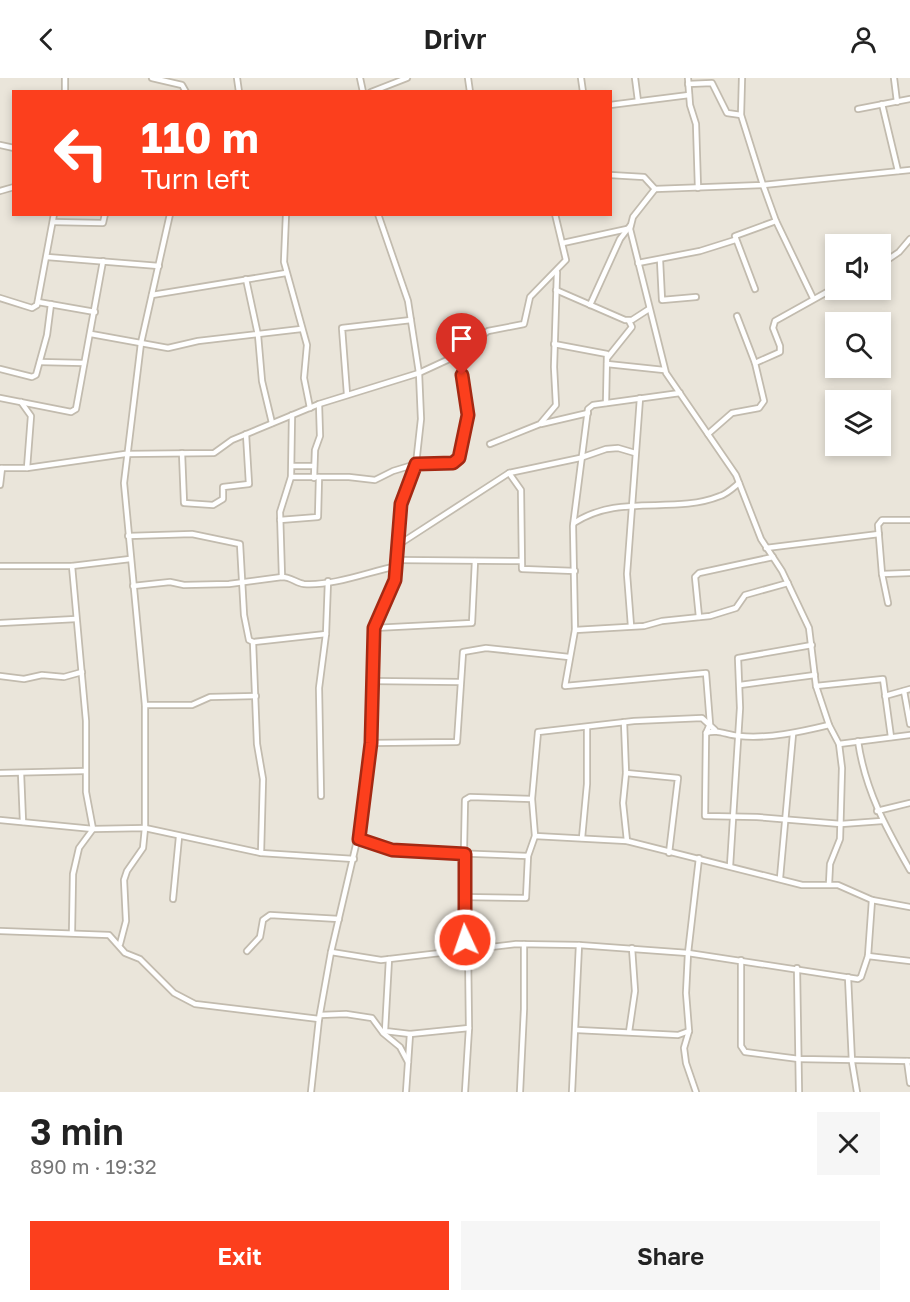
<!DOCTYPE html>
<html lang="en">
<head>
<meta charset="utf-8">
<style>
	:root { --surface:#fff; --page:#f6f6f6; --text:#222; --muted:#767676; --accent:#fc3f1d }
	body { margin:0; font-family:"Golos Text",sans-serif; background:var(--page); color:var(--text); height:100vh; display:flex; flex-direction:column; font-size:22px; white-space:nowrap }
	* { box-sizing:border-box; margin:0 }
	p { font-size:20px; color:var(--muted) }
	.icon { flex:none; width:33px; height:33px; fill:none; stroke:currentColor; stroke-width:2; stroke-linecap:round; stroke-linejoin:round }
	.map { position:relative; height:1014px; overflow:hidden }
	.sheet { display:flex; flex-direction:column; background:var(--surface); flex:1 }
	.sheet>* { flex:none }
	.top-card { position:absolute; left:12px; top:12px; width:600px; height:126px; border-radius:0px; box-shadow:0 3px 9px #0003; background:#fc3f1d; color:#fff; overflow:hidden }
	.buttons { position:absolute; left:825px; top:156px; display:grid; gap:12px }
	.buttons a { display:grid; place-items:center; width:66px; height:66px; border-radius:0px; background:var(--surface); box-shadow:0 3px 9px #0003; font-size:30px }
	.pin { position:absolute; display:grid; place-items:center; width:51px; height:51px; color:#fff; margin:-62px -26px; border-radius:50% 50% 50% 0; rotate:-45deg; box-shadow:0 0 6px #0007 }
	.pin .icon { rotate:45deg }
	.me { position:absolute; width:66px; margin:-33px; rotate:357deg; stroke-linejoin:round; filter:drop-shadow(0 0 4px #0008) }
	.turn { display:flex; align-items:center; gap:21px; height:126px; padding:0 30px; font-size:27px }
	.turn .icon { width:78px; height:78px; stroke-width:2.5 }
	.turn b { display:block; font-size:42px; line-height:51px }
	.round { display:grid; place-items:center; flex:none; width:63px; height:63px; border-radius:0px; background:var(--page) }
	.headline { display:flex; align-items:center; justify-content:space-between; height:102px; padding:0 30px }
	h1 { font-size:36px; font-weight:600; line-height:45px }
	.action { display:flex; gap:12px; margin-top:auto; padding:12px 30px }
	.action a { flex:1; height:69px; border-radius:0px; background:var(--accent); color:#fff; font-size:24px; font-weight:600; line-height:69px; text-align:center }
	.action a+a { background:var(--page); color:var(--text) }
	header { display:flex; justify-content:space-between; align-items:center; height:78px; padding:0 30px; background:var(--surface); font-size:27px; font-weight:600 }
	.map>svg:first-child { display:block }
</style>
</head>
<body>
<header><svg class="icon" aria-label="back" viewBox="0 0 24 24"><path d="M15 5l-7 7 7 7"/></svg>Drivr<svg class="icon" aria-label="person" viewBox="0 0 24 24"><circle cx="12" cy="8" r="4"/><path d="M4 21q1-7 8-7t8 7"/></svg></header>
<div class="map">
<svg width="910" height="1014" viewBox="0 0 910 1014">
	<rect width="100%" height="100%" fill="#f6f3ec"/>
	<!-- residential -->
	<path fill="#eae5da" fill-rule="evenodd" d="M0 0H910V1014H0ZM14 14H610V136H14ZM836 166H880V212H836ZM836 244H880V290H836ZM836 322H880V368H836Z"/>
	<g fill="none" stroke-linecap="round" stroke-linejoin="round">
		<defs>
			<g id="street">
				<polyline points="65,0 65,14"/>
				<polyline points="152,0 182,7 186,14"/>
				<polyline points="237,0 239,14"/>
				<polyline points="360,0 363,14"/>
				<polyline points="468,0 470,14"/>
				<polyline points="581,0 583,14"/>
				<polyline points="635,0 638,23"/>
				<polyline points="688,0 690,27 696,46 698,110"/>
				<polyline points="742,0 741,37 763,107 776,143 813,220"/>
				<polyline points="894,0 897,24"/>
				<polyline points="688,6 712,5 727,35 741,37"/>
				<polyline points="371,14 407,0"/>
				<polyline points="882,26 898,93"/>
				<polyline points="610,27 689,17"/>
				<polyline points="858,31 910,21"/>
				<polyline points="0,67 14,70"/>
				<polyline points="610,97 644,99 655,111"/>
				<polyline points="655,111 633,139 630,151 666,295 736,397 761,461 782,493 809,550 816,608 829,647 839,666 842,690 840,761 830,786 829,806"/>
				<polyline points="655,111 763,107 910,92"/>
				<polyline points="0,113 14,109"/>
				<polyline points="286,136 284,184 307,267 304,300 310,330"/>
				<polyline points="53,144 103,145 105,136"/>
				<polyline points="563,165 627,151"/>
				<polyline points="47,179 159,188"/>
				<polyline points="660,182 662,222 696,219"/>
				<polyline points="638,185 700,173 735,162"/>
				<polyline points="880,187 899,174 910,161"/>
				<polyline points="246,201 258,257 262,303 272,345"/>
				<polyline points="755,211 735,158 776,143"/>
				<polyline points="556,212 625,242 632,242 649,231"/>
				<polyline points="152,217 286,195"/>
				<polyline points="0,220 32,230 37,227 54,136"/>
				<polyline points="38,224 95,234"/>
				<polyline points="590,227 620,161 630,148"/>
				<polyline points="91,256 168,270 198,263 301,251"/>
				<polyline points="554,266 607,276 606,325"/>
				<polyline points="608,279 632,249 629,243"/>
				<polyline points="40,284 84,285"/>
				<polyline points="755,285 780,274 780,268 773,250 775,243 836,209"/>
				<polyline points="607,286 664,292"/>
				<polyline points="0,291 32,299 36,297 47,257 51,226"/>
				<polyline points="680,315 593,327 588,331 573,448 575,552 565,608 706,595 710,646 706,655 705,738 757,739 841,746 882,743"/>
				<polyline points="347,316 342,250 411,242"/>
				<polyline points="0,320 71,334 76,331 103,183"/>
				<polyline points="21,324 31,338 27,390"/>
				<polyline points="541,346 588,335"/>
				<polyline points="708,356 732,335 759,330 764,323 755,285 737,238"/>
				<polyline points="490,366 540,346 556,327 554,289 557,194"/>
				<polyline points="182,375 184,425 213,427 223,421 223,409 249,406 246,356"/>
				<polyline points="292,388 314,388"/>
				<polyline points="0,390 27,390 125,376 214,375 232,362 319,326 419,295 458,277 488,253 524,246 530,219 566,182 555,136"/>
				<polyline points="509,395 521,412 522,491 575,493"/>
				<polyline points="291,399 349,399 375,402 393,393 416,386 457,383 468,337 458,277"/>
				<polyline points="314,400 315,372 320,358 319,326"/>
				<polyline points="0,407 2,390"/>
				<polyline points="280,442 318,439 319,399"/>
				<path d="M574 445C619 415 673 437 720 418 727 416 733 410 739 405"/>
				<polyline points="128,458 192,456 240,466 244,537 249,562 253,564 257,666 263,701 261,775"/>
				<polyline points="398,467 509,395 580,380 606,371 618,370 635,375"/>
				<polyline points="766,470 879,456"/>
				<polyline points="397,482 521,483"/>
				<polyline points="0,488 72,488 130,481"/>
				<polyline points="882,496 910,495"/>
				<polyline points="282,499 280,434 291,399 292,337"/>
				<path d="M133 508 170 504 184 507 229 506 282 499C291 499 296 505 304 506 334 508 368 494 397 488"/>
				<polyline points="888,525 882,496 878,447 882,442 910,442"/>
				<polyline points="699,539 695,499 699,495 773,479"/>
				<polyline points="0,545 76,541"/>
				<polyline points="631,548 627,496 640,320"/>
				<polyline points="374,550 472,545 475,483"/>
				<polyline points="575,552 644,548 662,543 710,538 736,530 745,517 788,505"/>
				<polyline points="253,564 326,556"/>
				<polyline points="0,598 24,601 42,597 64,599 82,594"/>
				<polyline points="372,603 459,604"/>
				<polyline points="740,607 815,597"/>
				<polyline points="816,608 883,601 891,659"/>
				<polyline points="904,613 910,646"/>
				<polyline points="885,618 910,611"/>
				<polyline points="145,627 192,627 210,619 256,618"/>
				<polyline points="624,644 626,695 623,725 627,763"/>
				<path d="M706 655C718 651 726 657 739 658 768 661 800 654 829 647"/>
				<path d="M858 663C865 712 886 750 910 792"/>
				<polyline points="371,665 457,664 463,574 486,570 569,579"/>
				<polyline points="839,666 910,657"/>
				<polyline points="0,695 85,693"/>
				<polyline points="21,695 23,744"/>
				<polyline points="626,695 678,700 669,775"/>
				<polyline points="321,718 319,610 326,556 328,503"/>
				<polyline points="877,733 910,725"/>
				<polyline points="0,742 93,751 145,750 261,775 354,781"/>
				<polyline points="535,758 627,763 802,807 838,807 872,822 910,829"/>
				<polyline points="582,760 587,706 587,649"/>
				<polyline points="359,761 399,773 528,778"/>
				<polyline points="730,788 740,630 738,580 812,567"/>
				<polyline points="780,800 793,656"/>
				<polyline points="463,819 526,820 528,778 535,758 532,721 538,654 634,643 702,640 715,652"/>
				<polyline points="173,821 179,759"/>
				<polyline points="0,853 109,857 125,875 140,881 174,915 195,926 319,941"/>
				<polyline points="72,854 73,796 79,770 93,751 86,714 86,643 72,488"/>
				<polyline points="120,866 126,843 124,802 127,793 143,770 145,750 145,627 124,405 141,265 170,136"/>
				<polyline points="247,873 260,859 263,842 270,837 339,841"/>
				<polyline points="331,874 381,882 516,866 579,867 688,875 858,901 861,899 868,878 910,883"/>
				<polyline points="868,878 872,822"/>
				<polyline points="389,881 385,953 410,956 469,950"/>
				<polyline points="741,882 741,968 745,974 799,981 910,983"/>
				<polyline points="797,890 799,1014"/>
				<polyline points="848,899 852,984 857,1014"/>
				<polyline points="320,937 346,936 372,940 383,955 400,969 408,984"/>
				<polyline points="577,952 678,957 689,953"/>
				<polyline points="629,954 635,913 632,870"/>
				<polyline points="907,983 910,1005"/>
				<polyline points="311,1014 319,941 331,874 366,724 371,665 374,550 395,502 400,430 416,386 421,341 419,295 408,223 378,136"/>
				<polyline points="406,1014 410,956"/>
				<polyline points="465,1014 469,950 468,870 463,819 465,722 470,719 532,721"/>
				<polyline points="520,1014 524,931 524,866"/>
				<polyline points="572,1014 579,867"/>
				<polyline points="696,1014 686,985 684,970 689,953 686,915 688,875 699,780"/>
			</g>
		</defs>
		<!-- street casing -->
		<use href="#street" stroke="#c2bbae" stroke-width="8"/>
		<!-- street -->
		<use href="#street" stroke="#fff" stroke-width="4.5"/>
	</g>
	<g fill="none" stroke-linecap="round" stroke-linejoin="round">
		<defs>
			<polyline id="route" points="462,297 468,337 459,380 453,385 416,386 401,426 395,502 374,550 371,665 359,761 392,772 465,776 465,862"/>
		</defs>
		<!-- route casing -->
		<use href="#route" stroke="#a42913" stroke-width="15"/>
		<!-- route -->
		<use href="#route" stroke="#fc3f1d" stroke-width="10"/>
	</g>
</svg>
<div class="buttons">
<a><svg class="icon" aria-label="sound" viewBox="0 0 24 24"><path d="M4 9h4l5-4v14l-5-4H4zM17 9q2 3 0 6"/></svg></a>
<a><svg class="icon" aria-label="search" viewBox="0 0 24 24"><circle cx="10" cy="10" r="6"/><path d="M15 15l6 6"/></svg></a>
<a><svg class="icon" aria-label="layers" viewBox="0 0 24 24"><path d="M12 4l9 5-9 5-9-5zM3 14l9 5 9-5"/></svg></a>
</div>
<div class="pin" style="left:462px;top:297px;background:#d93025"><svg class="icon" aria-label="arrive" viewBox="0 0 24 24"><path d="M6 21V4h12l-3 4 3 4H6"/></svg></div>
<svg class="me" style="left:465px;top:862px" viewBox="-20 -20 40 40"><circle r="17" fill="#fc3f1d" stroke="#fff" stroke-width="3"/><path d="M0-11L8 9 0 5-8 9z" fill="#fff"/></svg>
<div class="top-card">
<div class="turn"><svg class="icon" aria-label="left" viewBox="0 0 24 24"><path d="M17 20v-9H6M10 6l-5 5 5 5"/></svg><div><b>110 m</b>Turn left</div></div>
</div>
</div>
<section class="sheet">
<div class="headline"><div><h1>3 min</h1><p>890 m · 19:32</p></div><a class="round"><svg class="icon" aria-label="close" viewBox="0 0 24 24"><path d="M6 6l12 12M18 6L6 18"/></svg></a></div>
<div class="action"><a>Exit</a><a>Share</a></div>
</section>
</body>
</html>
